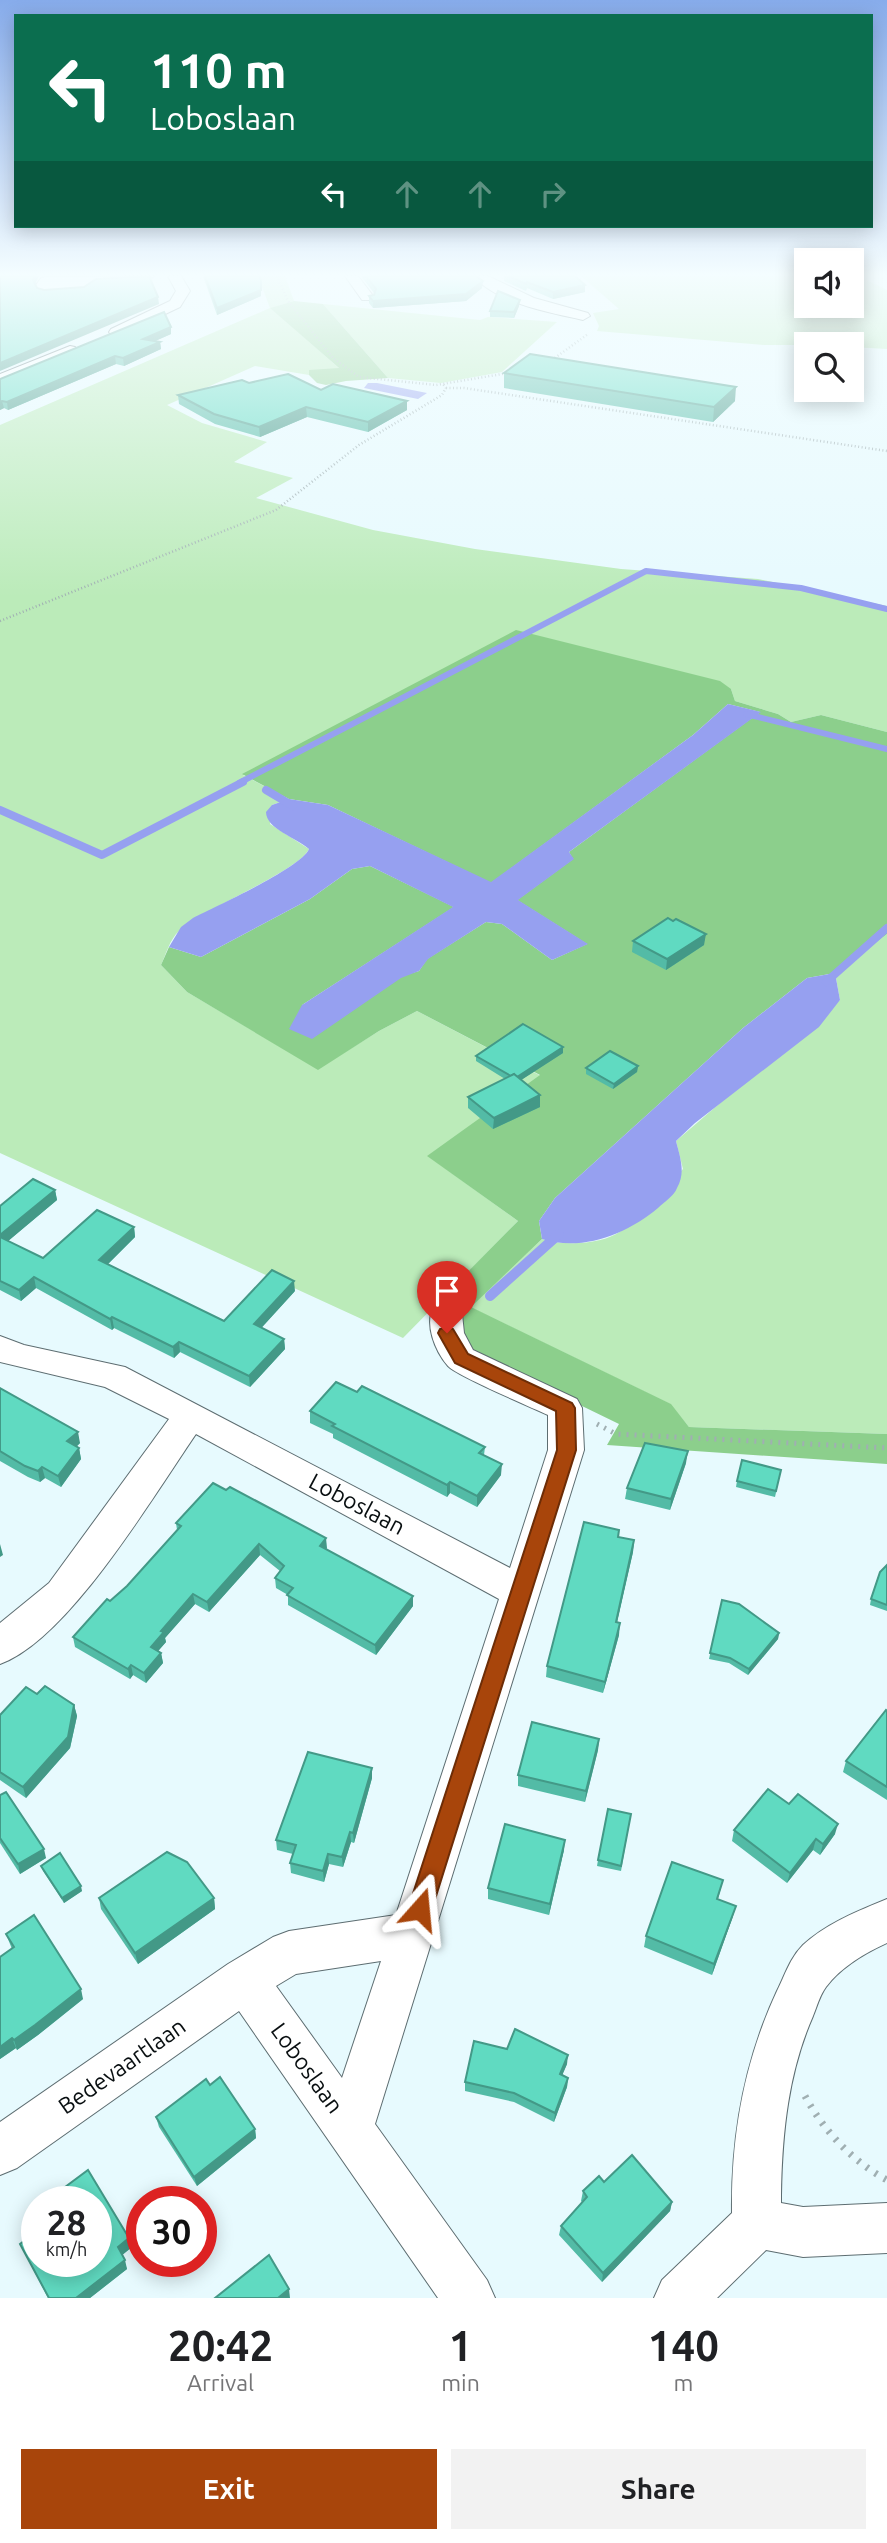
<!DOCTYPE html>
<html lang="en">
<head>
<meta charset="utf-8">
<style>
	:root { --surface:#fff; --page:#f2f2f2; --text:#202124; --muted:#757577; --accent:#a8450b }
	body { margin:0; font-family:Ubuntu,sans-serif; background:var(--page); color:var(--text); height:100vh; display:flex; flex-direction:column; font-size:26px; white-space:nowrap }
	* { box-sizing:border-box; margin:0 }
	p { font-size:23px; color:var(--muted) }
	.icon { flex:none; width:38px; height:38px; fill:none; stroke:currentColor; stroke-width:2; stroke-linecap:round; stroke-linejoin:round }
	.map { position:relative; height:2298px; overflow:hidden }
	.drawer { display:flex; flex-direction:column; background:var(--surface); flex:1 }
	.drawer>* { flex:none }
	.hud { position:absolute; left:14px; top:14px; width:859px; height:214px; border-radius:0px; box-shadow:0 4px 18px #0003; background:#0b6e4f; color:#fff; overflow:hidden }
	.controls { position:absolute; left:794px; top:248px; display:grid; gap:14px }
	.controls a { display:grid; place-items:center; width:70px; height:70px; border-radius:0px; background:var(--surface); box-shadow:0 4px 18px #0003; font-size:35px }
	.speed { position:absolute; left:21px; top:2186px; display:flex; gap:14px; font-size:35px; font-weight:700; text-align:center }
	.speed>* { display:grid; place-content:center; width:91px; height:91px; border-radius:50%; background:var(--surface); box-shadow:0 4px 18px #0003; line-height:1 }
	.speed small { font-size:18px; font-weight:400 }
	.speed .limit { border:10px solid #d22; background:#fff; color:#111 }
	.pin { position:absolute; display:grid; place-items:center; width:60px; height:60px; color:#fff; margin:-72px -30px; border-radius:50% 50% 50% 0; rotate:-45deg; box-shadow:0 0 7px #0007 }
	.pin .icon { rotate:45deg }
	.me { position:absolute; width:77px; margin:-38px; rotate:18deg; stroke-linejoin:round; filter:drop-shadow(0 0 5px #0008) }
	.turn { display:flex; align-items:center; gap:24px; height:147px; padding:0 21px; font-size:32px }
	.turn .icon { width:91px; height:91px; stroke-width:2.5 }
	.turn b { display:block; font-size:49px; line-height:60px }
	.lanes { display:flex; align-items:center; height:66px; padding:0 21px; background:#0003; justify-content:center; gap:35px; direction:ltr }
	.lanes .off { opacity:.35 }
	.eta { display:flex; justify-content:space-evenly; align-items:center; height:119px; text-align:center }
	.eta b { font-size:42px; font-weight:600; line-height:49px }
	.primary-button { display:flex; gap:14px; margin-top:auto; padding:14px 21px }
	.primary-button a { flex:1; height:80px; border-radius:0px; background:var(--accent); color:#fff; font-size:28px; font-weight:600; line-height:80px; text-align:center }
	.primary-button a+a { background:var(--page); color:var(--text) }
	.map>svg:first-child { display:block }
</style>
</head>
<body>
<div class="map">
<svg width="887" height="2298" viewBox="0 0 887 2298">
	<rect width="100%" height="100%" fill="#e7fafe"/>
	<!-- green -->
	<g fill="#bbebb9">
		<path d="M258 276H285L294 301 271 308 340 369 309 371V375L255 366 167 405 202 423 267 442 234 462 293 478 256 498 373 530 475 549 621 569 758 579 887 606V732L821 715 791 722 778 714 735 701 731 689 243 775 289 799 272 805 270 824 309 849C299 871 204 908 179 931 170 939 166 954 161 965L187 992 318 1069 379 1031 417 1011 541 1076 428 1156 518 1221 403 1338 0 1153V425L270 308Z"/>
		<polygon points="581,276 807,276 807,306 852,306 852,276 859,276 887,290 887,349 852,347 852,345 764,345 597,331 599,326 593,313 619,309"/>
		<polygon points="323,304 480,320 488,317 557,322 502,372 441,383 388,378"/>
		<path d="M887 934V1434L689 1427 670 1404 470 1307 542 1239C565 1246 601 1245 621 1231 639 1220 667 1185 683 1169L676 1141 840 1000 835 973Z"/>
	</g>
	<!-- forest -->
	<g fill="#8ccf8c">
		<polygon points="294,301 323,304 388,378 346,381 326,385 317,383 309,375 309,370 339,368 270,308"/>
		<polygon points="516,630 720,681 731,689 735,701 778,714 791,722 821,715 887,732 887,934 835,973 807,978 743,1028 555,1198 539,1221 542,1239 471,1307 671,1404 689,1427 887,1434 887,1464 607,1445 619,1424 473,1353 461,1340 461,1322 433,1307 518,1221 427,1156 540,1075 417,1011 379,1031 318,1070 187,992 161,965 169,947 201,957 310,899 352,869 370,866 454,907 302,1005 419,971 427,959 486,922 502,924 552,960 587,944 517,900 573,859 569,852 760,712 728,704 693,735 491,883 328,805 289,799 242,774"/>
	</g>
	<!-- water -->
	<g fill="#96a0f0">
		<polygon points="368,383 377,383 427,393 418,399 364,388"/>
		<path d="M728 704 761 712 569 852 574 859 518 900 588 944 552 960 502 924 486 922 428 959 419 971 401 978 312 1039 289 1029 302 1005 453 907 370 866 352 869 310 899 201 957 169 947 181 927 193 918C216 906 301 868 309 849 297 838 266 829 266 812L272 805 289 799 328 805 491 882 693 735Z"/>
		<path d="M835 973 840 1000 819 1027 695 1123 676 1141C680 1157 686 1172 677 1188 674 1196 664 1202 658 1208 627 1234 582 1252 542 1239L539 1221 555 1198 743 1028 807 978Z"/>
	</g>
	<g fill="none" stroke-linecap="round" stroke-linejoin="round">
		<!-- stream-far2 -->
		<g stroke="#96a0f0" stroke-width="6">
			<polyline points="746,714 887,749"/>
			<polyline points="239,783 646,571 801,588 887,609"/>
		</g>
		<!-- stream-far1 -->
		<g stroke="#96a0f0" stroke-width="8">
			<polyline points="266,790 293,806"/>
			<polyline points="0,810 102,855 243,782"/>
			<polyline points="826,982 887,928"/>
		</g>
		<!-- stream -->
		<polyline stroke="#96a0f0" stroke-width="10" points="490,1296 559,1234"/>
		<defs>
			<g id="minor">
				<polygon points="154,276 147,280 96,283 85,291 45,294 40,293 36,285 41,278 46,277"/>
				<polygon points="168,276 181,276 190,291 180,307 121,335 111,335 109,332 111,329 170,301 176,291"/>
				<polygon points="345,276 358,276 374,297 372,300 362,300"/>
				<path d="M473 276H488L534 298 588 313 590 316 583 320C548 312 499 304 473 276Z"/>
				<polygon points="70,346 75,347 77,350 75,353 0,384 0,374"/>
				<path d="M446 1302 458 1306 462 1314 464 1333 473 1350 577 1399 582 1408 584 1450 375 2124 487 2280 495 2298H438L239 2011 17 2168 0 2175V2122L228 1964 273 1937 289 1931 396 1915 499 1599 196 1434C154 1495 68 1640 0 1664V1623L49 1583 169 1419 105 1387 0 1362V1336L24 1345 125 1367 510 1568 548 1450V1415C531 1407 457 1376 448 1366 435 1351 424 1324 434 1306ZM381 1961 342 2078 276 1986 296 1974Z"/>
				<path d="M887 1899V1943C865 1953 841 1967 826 1987 820 1995 817 2006 813 2016 788 2073 782 2134 781 2195V2203L803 2207 887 2203V2253L803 2257 766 2250 717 2298H654L662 2280 732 2213C731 2135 744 2062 777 1991 785 1975 790 1958 803 1945 827 1923 858 1911 887 1899Z"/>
			</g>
		</defs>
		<!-- minor casing -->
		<use href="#minor" stroke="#5d6d71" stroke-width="2"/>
		<!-- path-far2 -->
		<g stroke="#a0afb2" stroke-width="2.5" stroke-dasharray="1 2.5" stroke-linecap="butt">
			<polyline points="277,276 288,301 333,358 359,377 436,385 508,373"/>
			<polyline points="552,360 588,334"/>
			<polyline points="446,388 464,388 887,451"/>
			<polyline points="0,621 276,510 359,445 442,395 446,388 443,384"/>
		</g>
		<!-- path-far1 -->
		<polyline stroke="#a0afb2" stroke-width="5" stroke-dasharray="2 6" stroke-linecap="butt" points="597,1424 616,1434 887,1448"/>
		<!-- path -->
		<path stroke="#a0afb2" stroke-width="7" stroke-dasharray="2.5 8" stroke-linecap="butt" d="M805 2096C823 2130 853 2162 887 2180"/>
		<!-- minor -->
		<use href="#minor" fill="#fff" fill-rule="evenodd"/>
	</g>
	<!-- wall -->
	<g fill="#53bba6">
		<polygon points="203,276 259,276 261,296 217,315"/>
		<polygon points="361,276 476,276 482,288 466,301 373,308 369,303 369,296 374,295 374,293"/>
		<polygon points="504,276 575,276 585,285 585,292 553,299 527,288 526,291 504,281"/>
		<polygon points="519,306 514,318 490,317 490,311"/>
		<polygon points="171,327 171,334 155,341 160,342 161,349 124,366 116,364 8,410 4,408 0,410 0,379"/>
		<polygon points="504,373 735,401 713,422 504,388"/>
		<polygon points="249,383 321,390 407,401 407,410 368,432 307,417 260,437 215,424 179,404 178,395"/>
		<polygon points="633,941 704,945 666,970 632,952"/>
		<polygon points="563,1047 563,1053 521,1080 540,1107 493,1129 468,1108 468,1097 505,1079 476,1061 476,1056"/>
		<polygon points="638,1066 637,1072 613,1089 586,1074 586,1068"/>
		<polygon points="55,1190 57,1200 8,1241 43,1258 134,1227 135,1237 108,1264 224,1321 295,1291 261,1328 284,1339 285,1349 250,1387 180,1352 174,1358 114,1328 112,1330 36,1288 21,1301 0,1290 0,1206"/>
		<polygon points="0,1388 80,1443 77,1446 79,1448 81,1459 61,1487 45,1478 40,1482 28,1477 0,1461"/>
		<polygon points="357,1392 485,1447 484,1455 501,1475 477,1507 450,1493 447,1497 333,1438 333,1434 310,1423 310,1411"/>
		<polygon points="686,1463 670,1510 625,1499 627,1488"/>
		<polygon points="781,1470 775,1497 736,1487 737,1481"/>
		<polygon points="176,1523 327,1548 326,1549 413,1606 376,1655 288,1605 288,1595 276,1588 275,1578 280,1571 260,1555 209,1612 195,1604 165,1638 166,1642 158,1651 161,1653 163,1663 146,1683 133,1675 130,1679 75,1647 73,1637 127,1586 177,1530"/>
		<polygon points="618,1537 634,1540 633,1552 617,1623 619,1635 603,1693 546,1677 547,1666"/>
		<polygon points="887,1565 887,1611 870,1605 871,1599"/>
		<polygon points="722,1600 779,1633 778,1639 748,1675 729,1663 709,1659"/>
		<polygon points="74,1705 77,1716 70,1748 26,1798 0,1780 0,1715"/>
		<polygon points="887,1711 887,1800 843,1772 846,1761"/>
		<polygon points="599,1739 598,1750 585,1802 518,1786 518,1775"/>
		<polygon points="372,1768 372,1778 354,1843 351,1842 343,1867 329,1864 324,1882 291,1873 290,1863 293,1854 277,1850 276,1840"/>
		<polygon points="0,1795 46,1858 20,1874 0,1843"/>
		<polygon points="789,1804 835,1834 820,1855 813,1850 787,1883 732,1841 734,1830"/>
		<polygon points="631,1814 621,1871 597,1866 598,1860"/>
		<polygon points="564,1850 549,1915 488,1899 488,1888"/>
		<polygon points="41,1866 82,1891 64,1903 43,1871"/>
		<polygon points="723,1880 718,1899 733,1916 712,1975 644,1947 646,1936"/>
		<polygon points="99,1898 214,1898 215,1909 138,1964 101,1909"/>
		<polygon points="6,1934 83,1999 38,2035 17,2050 16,2048 0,2059 0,1957 12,1949"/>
		<polygon points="507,2049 567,2064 562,2075 568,2078 567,2087 554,2122 514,2102 465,2091 465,2082"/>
		<polygon points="210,2085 255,2129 256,2138 197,2186 159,2127 156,2117"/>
		<polygon points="88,2170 129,2238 132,2247 122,2255 127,2269 90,2298 48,2298 20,2244 37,2231 37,2261 96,2261 96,2202 60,2202 57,2193"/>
		<polygon points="604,2182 672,2202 670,2211 602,2282 559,2235 561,2226 582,2202 581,2201 583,2191"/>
	</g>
	<!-- shaded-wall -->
	<g fill="#439987">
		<polygon points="35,276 41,276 39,276 34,286 33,280"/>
		<polygon points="261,280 261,296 217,315 217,308"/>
		<polygon points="483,281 482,288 466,301 373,308 373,301"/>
		<polygon points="585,285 585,292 553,299 553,292"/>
		<polygon points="158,297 159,304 0,371 0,363"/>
		<polygon points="520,300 519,306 514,318 514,312"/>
		<polygon points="171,327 171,334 144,346 143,339"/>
		<polygon points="160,342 161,349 124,366 123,358"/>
		<polygon points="115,356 116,364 8,410 7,402"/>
		<polygon points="736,387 735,401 713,422 714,407"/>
		<polygon points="2,401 4,408 0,410 0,402"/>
		<polygon points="407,401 407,410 368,432 368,422"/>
		<polygon points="306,407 307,417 260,437 259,427"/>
		<polygon points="706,934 704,945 666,970 667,959"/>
		<polygon points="563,1047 563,1053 515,1084 515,1079"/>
		<polygon points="638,1066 637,1072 613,1089 614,1084"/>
		<polygon points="540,1095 540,1107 493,1129 494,1118"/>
		<polygon points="55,1190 57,1200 1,1247 0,1235"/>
		<polygon points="134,1227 135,1237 101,1271 99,1260"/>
		<polygon points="34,1277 36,1288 21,1301 19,1290"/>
		<polygon points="294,1281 295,1291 255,1335 254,1324"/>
		<polygon points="112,1317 114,1328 112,1330 110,1319"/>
		<polygon points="284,1339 285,1349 250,1387 249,1376"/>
		<polygon points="179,1342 180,1352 174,1358 173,1347"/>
		<polygon points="78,1432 80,1443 70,1453 67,1441"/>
		<polygon points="79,1448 81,1459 61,1487 58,1476"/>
		<polygon points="688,1451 686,1463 670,1510 671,1499"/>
		<polygon points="502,1464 501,1475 477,1507 477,1496"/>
		<polygon points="42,1467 45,1478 40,1482 38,1471"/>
		<polygon points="450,1482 450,1493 447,1497 447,1485"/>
		<polygon points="326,1538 327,1548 320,1556 320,1546"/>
		<polygon points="634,1540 633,1552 614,1634 616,1622"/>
		<polygon points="0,1544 3,1555 0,1557"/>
		<polygon points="259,1544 260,1555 209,1612 207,1602"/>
		<polygon points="193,1594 195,1604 165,1638 166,1642 153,1657 151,1647 161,1631"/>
		<polygon points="413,1596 413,1606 376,1655 375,1645"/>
		<polygon points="620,1623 619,1635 603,1693 605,1682"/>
		<polygon points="779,1633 778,1639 748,1675 749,1669"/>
		<polygon points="161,1653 163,1663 146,1683 144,1673"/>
		<polygon points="131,1665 133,1675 130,1679 128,1669"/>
		<polygon points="74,1705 77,1716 70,1748 26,1798 23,1787"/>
		<polygon points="599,1739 598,1750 585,1802 586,1791"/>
		<polygon points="372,1768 372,1778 354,1843 353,1833"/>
		<polygon points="838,1824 835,1834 820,1855 823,1844"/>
		<polygon points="350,1832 351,1842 343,1867 342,1857"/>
		<polygon points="816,1839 813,1850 787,1883 790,1873"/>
		<polygon points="565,1840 564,1850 549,1915 550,1904"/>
		<polygon points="44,1849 46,1858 20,1874 18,1864"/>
		<polygon points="328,1854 329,1864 324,1882 323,1871"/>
		<polygon points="81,1886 82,1891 64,1903 62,1898"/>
		<polygon points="214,1898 215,1909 138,1964 135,1953"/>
		<polygon points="736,1906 733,1916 712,1975 714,1964"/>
		<polygon points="81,1989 83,1999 38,2035 17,2050 14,2040"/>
		<polygon points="12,2038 16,2048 0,2059 0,2047"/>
		<polygon points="568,2055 567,2064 559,2083 560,2074"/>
		<polygon points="568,2078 567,2087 554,2122 555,2113"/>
		<polygon points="255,2129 256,2138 197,2186 194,2177"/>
		<polygon points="672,2202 670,2211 602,2282 603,2273"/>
		<polygon points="129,2238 132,2247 121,2256 118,2247"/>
		<polygon points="125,2260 127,2269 90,2298 76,2298"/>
		<polygon points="289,2289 290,2298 278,2298"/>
	</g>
	<!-- building -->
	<g fill="#60dac1" stroke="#439987" stroke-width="2">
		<polygon points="0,276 35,276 33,280 37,288 44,290 84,287 96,279 149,276 158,297 0,363"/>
		<polygon points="205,276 259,276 261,280 261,290 217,308"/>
		<polygon points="366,276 476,276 483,281 466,294 373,301 369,296 374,295 376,289"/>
		<polygon points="508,276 575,276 585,285 553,292 527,282 526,284"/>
		<polygon points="498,291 520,300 514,312 490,311"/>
		<polygon points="164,312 171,327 143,339 160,342 123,358 115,356 7,402 2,401 0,402 0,379"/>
		<polygon points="530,354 736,387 714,407 504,373"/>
		<polygon points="288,374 321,390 333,384 407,401 368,422 306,407 259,427 214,414 178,395 242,380 249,383"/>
		<polygon points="668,918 673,921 676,919 706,934 667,959 633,941"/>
		<polygon points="523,1024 563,1047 517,1077 514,1074 511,1076 476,1056"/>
		<polygon points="610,1051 638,1066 614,1084 586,1068"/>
		<polygon points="514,1074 540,1095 494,1118 468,1097"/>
		<polygon points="33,1179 55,1190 0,1235 0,1206"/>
		<polygon points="97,1210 134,1227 99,1260 224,1321 272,1270 294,1281 254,1324 284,1339 249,1376 179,1342 173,1347 112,1317 110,1319 34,1277 19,1290 0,1281 0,1237 43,1258"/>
		<polygon points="336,1382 357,1392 362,1386 485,1447 479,1453 502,1464 477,1496 450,1482 447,1485 332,1426 335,1424 310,1411"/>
		<polygon points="0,1388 78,1432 67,1441 79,1448 58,1476 42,1467 38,1471 25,1466 0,1451"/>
		<polygon points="645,1443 688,1451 671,1499 627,1488"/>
		<polygon points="742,1460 781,1470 776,1491 737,1481"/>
		<polygon points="213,1483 226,1490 230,1487 326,1538 320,1546 413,1596 375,1645 287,1595 293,1588 275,1578 284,1566 259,1544 207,1602 193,1594 161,1631 164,1632 151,1647 161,1653 144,1673 131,1665 128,1669 73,1637 107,1599 110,1601 127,1586 181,1526 176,1523"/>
		<polygon points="584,1522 619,1530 618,1537 634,1540 616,1622 620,1623 605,1682 547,1666"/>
		<polygon points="887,1565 887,1605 871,1599 880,1572"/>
		<polygon points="722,1600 739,1604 779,1633 749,1669 730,1658 710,1653"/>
		<polygon points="45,1686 74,1705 68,1737 23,1787 0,1772 0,1715 26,1687 37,1694"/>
		<polygon points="886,1710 887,1711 887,1787 846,1761"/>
		<polygon points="532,1722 599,1739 586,1791 518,1775"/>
		<polygon points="308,1752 372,1768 353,1833 350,1832 342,1857 328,1854 323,1871 290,1863 296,1845 276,1840"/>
		<polygon points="768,1789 789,1804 798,1794 838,1824 823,1844 816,1839 790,1873 734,1830"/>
		<polygon points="6,1792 44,1849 18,1864 0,1838 0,1795"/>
		<polygon points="608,1809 631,1814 621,1866 598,1860"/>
		<polygon points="505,1824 565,1840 550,1904 488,1888"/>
		<polygon points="167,1852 187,1862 214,1898 135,1953 99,1898"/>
		<polygon points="60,1853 81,1886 62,1898 41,1866"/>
		<polygon points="672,1862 723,1880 717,1899 736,1906 714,1964 646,1936"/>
		<polygon points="34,1915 81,1989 35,2025 14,2040 12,2038 0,2047 0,1957 14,1947 6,1934"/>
		<polygon points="515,2029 568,2055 560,2074 568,2078 555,2113 514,2093 465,2082 474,2041 507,2049"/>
		<polygon points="220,2077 255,2129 194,2177 156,2117 206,2079 210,2085"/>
		<polygon points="632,2155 672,2202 603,2273 561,2226 587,2197 583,2191 599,2176 604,2182"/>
		<polygon points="88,2170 129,2238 118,2247 125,2260 76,2298 49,2298 20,2244 37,2231 37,2261 96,2261 96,2202 61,2202 57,2193"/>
		<polygon points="269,2255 289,2289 278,2298 215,2298"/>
	</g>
	<!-- sky -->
	<linearGradient id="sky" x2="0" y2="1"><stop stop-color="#87aceb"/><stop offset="0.46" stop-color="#f4fdff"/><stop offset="1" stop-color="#f4fdff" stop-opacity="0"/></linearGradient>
	<rect width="887" height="597" fill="url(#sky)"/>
	<!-- route -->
	<polygon fill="#a8450b" stroke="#6d2d07" stroke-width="2" points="447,1327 453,1329 468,1354 572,1403 575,1408 576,1450 432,1909 429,1917 420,1920 412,1917 408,1909 557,1450 556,1411 455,1363 438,1333 440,1329"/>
	<g text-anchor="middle" stroke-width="6" stroke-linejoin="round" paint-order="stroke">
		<!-- near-street labels -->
		<g font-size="23" fill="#090f11" stroke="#fff">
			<text transform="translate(357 1504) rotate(28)" y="8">Loboslaan</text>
			<text transform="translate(122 2066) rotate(-35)" y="8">Bedevaartlaan</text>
			<text transform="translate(307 2068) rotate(54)" y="8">Loboslaan</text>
		</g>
	</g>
</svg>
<div class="controls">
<a><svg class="icon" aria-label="sound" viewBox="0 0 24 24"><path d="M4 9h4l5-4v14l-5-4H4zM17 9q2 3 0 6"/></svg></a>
<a><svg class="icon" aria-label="search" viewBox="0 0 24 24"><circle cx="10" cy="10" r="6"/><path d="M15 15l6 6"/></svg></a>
</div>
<div class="speed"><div>28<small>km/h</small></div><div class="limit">30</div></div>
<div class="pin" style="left:447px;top:1333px;background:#d93025"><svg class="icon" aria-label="arrive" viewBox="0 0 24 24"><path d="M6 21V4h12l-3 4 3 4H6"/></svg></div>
<svg class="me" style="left:420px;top:1909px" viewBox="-20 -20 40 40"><path d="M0-17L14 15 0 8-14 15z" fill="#a8450b" stroke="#fff" stroke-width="4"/></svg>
<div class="hud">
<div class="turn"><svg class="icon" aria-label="left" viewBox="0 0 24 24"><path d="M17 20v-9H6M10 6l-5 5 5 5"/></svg><div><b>110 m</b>Loboslaan</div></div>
<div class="lanes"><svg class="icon" aria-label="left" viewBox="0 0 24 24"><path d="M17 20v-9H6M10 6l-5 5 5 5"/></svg><svg class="icon off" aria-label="ahead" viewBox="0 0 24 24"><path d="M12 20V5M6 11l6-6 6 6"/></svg><svg class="icon off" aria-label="ahead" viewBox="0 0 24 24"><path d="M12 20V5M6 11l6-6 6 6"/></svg><svg class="icon off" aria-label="right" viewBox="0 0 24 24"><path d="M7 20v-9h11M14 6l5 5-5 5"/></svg></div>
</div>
</div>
<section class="drawer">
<div class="eta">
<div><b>20:42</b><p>Arrival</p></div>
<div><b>1</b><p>min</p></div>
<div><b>140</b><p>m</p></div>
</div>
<div class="primary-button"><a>Exit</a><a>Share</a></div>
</section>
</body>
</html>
